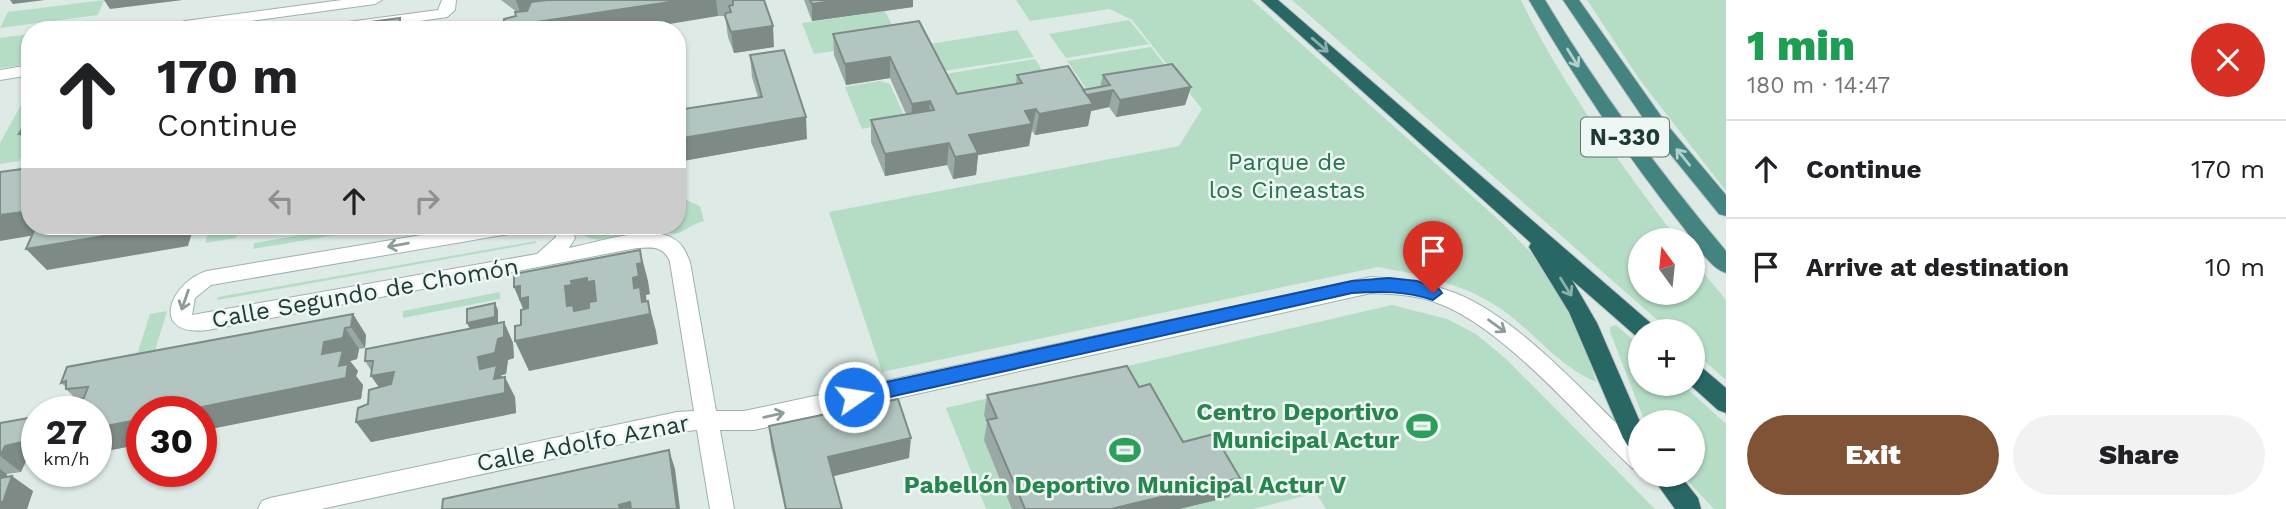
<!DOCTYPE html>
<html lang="en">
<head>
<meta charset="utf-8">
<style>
	:root { --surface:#fff; --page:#f2f2f2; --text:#202124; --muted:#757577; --line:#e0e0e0; --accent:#815336 }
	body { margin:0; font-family:"Work Sans",sans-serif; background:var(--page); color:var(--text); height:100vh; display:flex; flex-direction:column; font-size:26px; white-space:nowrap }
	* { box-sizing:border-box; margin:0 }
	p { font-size:23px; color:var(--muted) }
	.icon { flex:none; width:38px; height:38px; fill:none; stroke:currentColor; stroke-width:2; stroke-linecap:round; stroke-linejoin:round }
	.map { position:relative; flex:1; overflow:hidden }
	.details { display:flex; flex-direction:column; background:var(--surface); width:560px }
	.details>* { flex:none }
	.banner { position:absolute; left:21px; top:21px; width:665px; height:214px; border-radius:28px; box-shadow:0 2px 5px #0004; background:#fff; color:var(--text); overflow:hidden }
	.needle { width:46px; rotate:345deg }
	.buttons { position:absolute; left:1628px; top:228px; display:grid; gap:14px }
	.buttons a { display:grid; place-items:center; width:77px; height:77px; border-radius:50%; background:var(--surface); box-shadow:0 2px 5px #0004; font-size:35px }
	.speed { position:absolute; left:21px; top:396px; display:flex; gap:14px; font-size:35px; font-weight:700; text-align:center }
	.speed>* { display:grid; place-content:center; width:91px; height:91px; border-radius:50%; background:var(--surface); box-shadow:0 2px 5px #0004; line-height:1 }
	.speed small { font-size:18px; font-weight:400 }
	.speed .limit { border:10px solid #d22; background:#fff; color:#111 }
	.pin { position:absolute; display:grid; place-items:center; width:60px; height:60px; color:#fff; margin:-72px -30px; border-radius:50% 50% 50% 0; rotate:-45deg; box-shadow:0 0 7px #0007 }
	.pin .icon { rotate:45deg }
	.me { position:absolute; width:77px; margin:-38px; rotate:77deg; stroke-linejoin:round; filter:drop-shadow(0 0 5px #0008) }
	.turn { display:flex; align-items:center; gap:24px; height:147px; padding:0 21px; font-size:32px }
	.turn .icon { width:91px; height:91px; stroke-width:2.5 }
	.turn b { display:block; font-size:49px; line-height:60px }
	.lanes { display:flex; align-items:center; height:66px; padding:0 21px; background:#0003; justify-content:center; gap:35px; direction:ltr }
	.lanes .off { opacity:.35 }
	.round { display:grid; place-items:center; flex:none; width:74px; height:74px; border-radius:37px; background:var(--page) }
	.summary { display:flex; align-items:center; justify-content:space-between; height:119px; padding:0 21px }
	h1 { font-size:42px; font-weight:800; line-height:52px; color:#1e9e55 }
	.cta { display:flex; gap:14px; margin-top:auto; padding:14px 21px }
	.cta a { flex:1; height:80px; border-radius:42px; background:var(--accent); color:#fff; font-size:28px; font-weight:800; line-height:80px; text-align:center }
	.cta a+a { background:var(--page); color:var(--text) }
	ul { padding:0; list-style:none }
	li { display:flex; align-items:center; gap:21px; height:98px; padding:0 21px; border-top:2px solid var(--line) }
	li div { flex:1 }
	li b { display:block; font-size:26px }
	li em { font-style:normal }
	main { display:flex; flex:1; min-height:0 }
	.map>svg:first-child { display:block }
</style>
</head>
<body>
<main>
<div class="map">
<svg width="1726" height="509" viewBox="0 0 1726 509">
	<rect width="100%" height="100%" fill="#ddeae6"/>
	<!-- green -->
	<g fill="#b5ddc6">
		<polygon points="104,0 98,15 0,28 8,12"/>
		<path d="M1016 0H1252L1500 221 1532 254 1579 323 1596 382C1560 367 1538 337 1508 314 1470 285 1423 275 1378 267L882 372 829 212 1179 146 1202 109 1132 20 1110 9 1030 21Z"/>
		<path d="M1292 0H1521C1563 87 1620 163 1678 240H1640V292H1692V259L1726 300V380L1692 350V331H1670Z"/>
		<polygon points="1587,0 1726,0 1726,191 1640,80"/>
		<polygon points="885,11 900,41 814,54 802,23"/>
		<polygon points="1129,20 1149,44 1066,58 1049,34"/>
		<polygon points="1017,30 1034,57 944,71 930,44"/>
		<polygon points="30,34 30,64 0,68 0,38"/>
		<polygon points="1151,47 1171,73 1086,88 1067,61"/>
		<polygon points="1035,59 1053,88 962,103 946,74"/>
		<polygon points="880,81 890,84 906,120 862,129 845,87"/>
		<polygon points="30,95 30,140 19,161 0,164 0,143 26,96"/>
		<path d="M677 196 700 206 704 221C694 223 688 229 679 233 673 235 661 230 653 230 633 232 585 253 578 226H677Z"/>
		<polygon points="210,226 239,226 236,238 205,243"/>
		<polygon points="354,226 367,226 367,230 253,249 254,243"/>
		<polygon points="536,241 536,243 217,300 218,297"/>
		<polygon points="500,292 500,299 403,318 403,311"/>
		<polygon points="1392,305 1447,319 1476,334 1506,359 1655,509 1326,509 1316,493 1253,509 986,509 946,408"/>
		<polygon points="167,311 154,354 136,358 150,314"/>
		<polygon points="1616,325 1640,346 1640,383 1681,383 1726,424 1726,509 1714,509 1681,474 1692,474 1692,422 1645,422 1610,332 1610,327"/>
	</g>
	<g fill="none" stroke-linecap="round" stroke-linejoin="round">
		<defs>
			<g id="minor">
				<polygon points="342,0 382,0 375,4 185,30 161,30 185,21"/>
				<polygon points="442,0 456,0 455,10 447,17 360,30 319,30 326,25 438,10"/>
				<polygon points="30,65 30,75 0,80 0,70"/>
				<path d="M475 226H523L521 231 514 233 211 285 195 298 192 315 537 254 556 237 553 226H571L575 238 569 248C596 243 649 224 674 239 683 244 686 253 690 262L716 411H744L1371 277C1400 279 1427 282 1455 293 1521 319 1587 397 1640 446V471L1632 468C1580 419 1505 329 1440 304 1418 295 1395 294 1371 293L754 430H720L734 509H710L697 430 677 432 321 509H258L262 501 270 498 677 412 694 411 670 262C664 246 653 247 637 248L208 330C148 337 170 282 207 271Z"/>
			</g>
			<g id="trunk">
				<path d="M1529 0H1545C1598 89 1659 171 1726 251V273C1709 268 1694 241 1683 227 1626 155 1575 79 1529 0Z"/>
				<polygon points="1563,0 1579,0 1668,126 1726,195 1726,216 1719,214 1654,134"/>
			</g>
			<g id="motorway">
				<polygon points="1261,0 1278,0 1653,325 1656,331 1640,331 1640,338 1637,337 1572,280 1597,323 1640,422 1640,454 1631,451 1623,438 1569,312 1529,247 1531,243"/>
				<polygon points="1692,363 1700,366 1726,388 1726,413 1718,410 1688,383 1692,383"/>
				<polygon points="1650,474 1679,474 1698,498 1701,509 1675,509"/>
			</g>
		</defs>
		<!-- minor casing -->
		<use href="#minor" stroke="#a0b2ae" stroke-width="2"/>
		<!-- trunk casing -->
		<use href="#trunk" stroke="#bcc4c3" stroke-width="2"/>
		<!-- motorway casing -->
		<use href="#motorway" stroke="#bcc4c3" stroke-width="2"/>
		<!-- minor -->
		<use href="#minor" fill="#fff" fill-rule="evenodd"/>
		<!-- trunk -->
		<use href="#trunk" fill="#448480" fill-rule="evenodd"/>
		<!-- motorway -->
		<use href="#motorway" fill="#296764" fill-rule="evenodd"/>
	</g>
	<!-- wall -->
	<g fill="#9aa9a5">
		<polygon points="501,0 764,0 774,47 734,53 728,37 725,16 516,16 517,12"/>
		<polygon points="804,0 913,0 913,7 812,21"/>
		<polygon points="919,21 957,94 1016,84 1017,75 1083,90 1100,87 1103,75 1191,87 1185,105 1116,117 1109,107 1091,111 1088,126 1035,135 1032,131 1031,131 1029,146 978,155 976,175 953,179 947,165 885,176 871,142 871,120 906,114 890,78 846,85 834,55 833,34"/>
		<polygon points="750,55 807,139 677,162 677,110 758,97 752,77"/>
		<polygon points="353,314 366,335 365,348 359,349 357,359 350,361 358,371 356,376 363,385 361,399 142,411 142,444 96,453 96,411 77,400 66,389 66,387 61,383"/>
		<polygon points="504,322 513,343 514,358 508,360 506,374 501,375 515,397 516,413 371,442 356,422 379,387 372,372 365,361"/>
		<polygon points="1139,387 1183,442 1240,478 1229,497 1179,509 1012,509 984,440 987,423 984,415 987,395"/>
		<polygon points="34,417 37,419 37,459 26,461 21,472 7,474 6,477 33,491 27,509 0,509 0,423"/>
		<polygon points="769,426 909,458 833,476 842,509 785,509 771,446"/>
	</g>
	<!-- shaded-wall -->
	<g fill="#7d8a86">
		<polygon points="10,0 45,0 13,4"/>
		<polygon points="104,0 183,0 110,9"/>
		<polygon points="516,0 542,0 544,4 521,15"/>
		<polygon points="683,0 716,0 718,16 633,30 537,30 536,22"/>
		<polygon points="839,0 913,0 913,7 812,21 812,4"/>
		<polygon points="400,18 405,30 399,30"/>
		<polygon points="773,26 774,47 734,53 731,32"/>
		<polygon points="890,57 890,78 846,85 845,64"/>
		<polygon points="1191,87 1185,105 1116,117 1120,100"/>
		<polygon points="1113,90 1109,107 1091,111 1088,126 1035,135 1039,114 1083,95"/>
		<polygon points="930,101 928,123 911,126 912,104"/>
		<polygon points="1036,109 1029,146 978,155 976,175 953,179 955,157 969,135 1025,111"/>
		<polygon points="806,117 807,139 677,162 677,139"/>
		<polygon points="30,132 30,145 19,134"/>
		<polygon points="949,143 947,165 885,176 885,154"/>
		<polygon points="30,211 30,226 61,226 65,230 0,241 0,215"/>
		<polygon points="164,226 194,226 188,246 47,270 26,249"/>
		<polygon points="248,226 310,226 255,235"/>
		<polygon points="640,250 648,281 650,294 646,295 647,307 648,301 656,331 658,344 529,371 515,341 567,306 565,286 571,281 587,278 594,281 634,288 633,278 637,264"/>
		<polygon points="520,286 528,297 528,317 527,318 514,287"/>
		<polygon points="495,303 498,310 498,323 470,329 467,323"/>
		<polygon points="353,314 366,335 365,348 351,327"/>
		<polygon points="504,322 513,343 514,358 508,360 506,374 501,375 505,382 505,377 515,397 516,413 371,442 356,422 480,369 478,357 498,339"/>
		<polygon points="345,328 359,349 357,359 350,361 358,371 356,376 363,385 361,399 201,431 201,411 182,411 322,354 324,342"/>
		<polygon points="394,372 407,392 385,396 371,376"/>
		<polygon points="34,417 37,419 37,459 26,461 21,472 0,456 5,446"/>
		<polygon points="142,419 142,444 96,453 96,428"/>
		<polygon points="911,438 909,458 830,477 828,457"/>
		<polygon points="669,450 675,469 680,509 677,509"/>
		<polygon points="0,469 7,474 6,479 12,476 33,491 27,509 0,509"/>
		<polygon points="1240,478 1229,497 1179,509 1111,509"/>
		<polygon points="630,502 633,509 620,509 619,505"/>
	</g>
	<!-- building -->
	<g fill="#b3c5c0" stroke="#7d8a86" stroke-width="2" fill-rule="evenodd">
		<polygon points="547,0 683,0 536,22 537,30 504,30 504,19 516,16 515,12 527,11 531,2"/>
		<polygon points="733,0 764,0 773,26 731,32 725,16 726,13 731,12 729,6 733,5"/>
		<polygon points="810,0 839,0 812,4"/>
		<polygon points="400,18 399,30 311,30"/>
		<polygon points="919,21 957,94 1022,83 1017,75 1068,66 1093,104 1039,114 1036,109 1025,111 1032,124 969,135 978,153 955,157 949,143 885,154 871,120 934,110 930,101 912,104 890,57 845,64 833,34"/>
		<polygon points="784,50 806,117 677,139 677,110 762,97 750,55"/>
		<polygon points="1172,64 1191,87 1120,100 1113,90 1087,95 1083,90 1110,85 1103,75"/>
		<polygon points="30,114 30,132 19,134"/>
		<polygon points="30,168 30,211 0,215 0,172"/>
		<polygon points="36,226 164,226 26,249"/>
		<path d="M640 250 642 263 637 264 639 276 633 278 634 288 640 287 642 302 648 301 650 314 515 341V326L521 325V310L528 308V297L520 299V286L514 287V274ZM587 278V282L594 281 596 301 589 302V308L574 311 573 305 567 306 565 286 572 285 571 281Z"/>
		<polygon points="495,303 495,317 467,323 467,309"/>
		<polygon points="353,314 351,327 345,328 343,338 324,342 322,354 343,350 339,366 348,364 346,378 182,411 142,411 142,419 96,428 96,411 58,411 61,403 84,398 88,387 66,389 66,381 61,383 67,367"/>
		<polygon points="504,322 504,337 498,339 495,353 478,357 480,369 497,365 494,379 505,377 505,393 356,422 358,408 368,404 369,390 391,384 394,372 371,376 373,361 365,361 366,349"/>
		<polygon points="1127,366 1139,387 1150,384 1183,442 1214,434 1240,478 1111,509 1025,509 987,420 997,418 987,395"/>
		<polygon points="898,399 911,438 828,457 842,509 786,509 769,426"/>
		<polygon points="34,417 26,441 5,446 0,456 0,423"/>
		<polygon points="669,450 677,509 631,509 630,502 619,505 620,509 442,509 443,499"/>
		<polygon points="12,476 3,502 0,502 0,478"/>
	</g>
	<!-- one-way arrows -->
	<defs><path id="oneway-shaft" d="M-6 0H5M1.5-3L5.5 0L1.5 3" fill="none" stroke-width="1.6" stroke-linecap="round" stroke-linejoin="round" transform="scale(1.75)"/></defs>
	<g stroke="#8cafac">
		<use href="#oneway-shaft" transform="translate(1320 45) rotate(41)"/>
		<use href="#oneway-shaft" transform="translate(1566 287) rotate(58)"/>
	</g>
	<g stroke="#b2cfcb">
		<use href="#oneway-shaft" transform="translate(1573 58) rotate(58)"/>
		<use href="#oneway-shaft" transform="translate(1683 157) rotate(-129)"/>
	</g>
	<g stroke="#8e9c9b">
		<use href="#oneway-shaft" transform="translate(398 245) rotate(170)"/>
		<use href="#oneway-shaft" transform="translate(185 300) rotate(109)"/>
		<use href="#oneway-shaft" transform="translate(1497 326) rotate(36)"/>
		<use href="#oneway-shaft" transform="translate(774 415) rotate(-13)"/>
	</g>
	<!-- route -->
	<path fill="#1a73e8" stroke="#114b97" stroke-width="2" d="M1389 278 1417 281 1439 289 1442 293 1433 300C1405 291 1381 291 1352 293L854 405 848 402 845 397 848 391 854 389 1352 281Z"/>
	<!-- icons -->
	<defs>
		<symbol id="stadium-bare" viewBox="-9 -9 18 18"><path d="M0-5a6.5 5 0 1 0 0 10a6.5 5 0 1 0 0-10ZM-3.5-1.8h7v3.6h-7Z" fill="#2e9e5b" stroke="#eef7f4" stroke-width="2.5" paint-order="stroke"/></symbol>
	</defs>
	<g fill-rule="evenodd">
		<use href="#stadium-bare" x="1400" y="404" width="44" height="44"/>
		<use href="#stadium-bare" x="1103" y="428" width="44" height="44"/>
	</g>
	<g text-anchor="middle" stroke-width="5" stroke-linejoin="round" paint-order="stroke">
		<!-- shield labels -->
		<rect fill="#eef7f4" stroke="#5c7370" stroke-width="2" x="1581" y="117.5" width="88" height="39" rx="5"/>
		<g font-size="23" font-weight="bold" fill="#1e3a37">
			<text x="1625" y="145">N-330</text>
		</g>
		<!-- park labels -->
		<g font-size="24" fill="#277250" stroke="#eef7f4">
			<text x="1287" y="170">Parque de<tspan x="1287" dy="28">los Cineastas</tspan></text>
		</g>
		<!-- street labels -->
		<g font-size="24" fill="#1e3a37" stroke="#eef7f4">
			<text transform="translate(365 293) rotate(-10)" y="8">Calle Segundo de Chomón</text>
			<text transform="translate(583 443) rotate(-11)" y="8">Calle Adolfo Aznar</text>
		</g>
		<!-- leisure labels -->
		<g font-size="24" font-weight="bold" fill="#27864d" stroke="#eef7f4" text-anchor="end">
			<text x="1399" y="420">Centro Deportivo<tspan x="1399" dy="28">Municipal Actur</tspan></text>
			<text x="1125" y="493" text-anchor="middle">Pabellón Deportivo Municipal Actur V</text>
		</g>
	</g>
</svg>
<div class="buttons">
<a><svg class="needle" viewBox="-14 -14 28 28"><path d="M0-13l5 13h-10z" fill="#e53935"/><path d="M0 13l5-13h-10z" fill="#757577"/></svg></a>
<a>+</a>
<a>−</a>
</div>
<div class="speed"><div>27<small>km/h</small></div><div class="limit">30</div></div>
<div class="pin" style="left:1433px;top:293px;background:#d93025"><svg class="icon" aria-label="arrive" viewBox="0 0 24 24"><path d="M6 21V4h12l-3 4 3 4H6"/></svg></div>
<svg class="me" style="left:854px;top:397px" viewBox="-20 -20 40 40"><circle r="17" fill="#1a73e8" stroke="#fff" stroke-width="3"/><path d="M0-11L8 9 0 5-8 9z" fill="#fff"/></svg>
<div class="banner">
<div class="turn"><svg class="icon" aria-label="ahead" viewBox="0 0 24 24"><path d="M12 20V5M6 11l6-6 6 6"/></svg><div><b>170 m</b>Continue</div></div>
<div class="lanes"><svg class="icon off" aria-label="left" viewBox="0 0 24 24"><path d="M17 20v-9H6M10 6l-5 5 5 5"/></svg><svg class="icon" aria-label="ahead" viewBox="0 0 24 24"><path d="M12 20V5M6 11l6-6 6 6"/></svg><svg class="icon off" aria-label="right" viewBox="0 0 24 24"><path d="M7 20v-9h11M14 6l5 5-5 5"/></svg></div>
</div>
</div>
<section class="details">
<div class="summary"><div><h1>1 min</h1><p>180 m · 14:47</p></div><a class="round" style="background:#d93025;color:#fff"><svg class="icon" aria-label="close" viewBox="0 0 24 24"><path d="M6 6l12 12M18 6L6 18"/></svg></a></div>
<ul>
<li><svg class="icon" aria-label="ahead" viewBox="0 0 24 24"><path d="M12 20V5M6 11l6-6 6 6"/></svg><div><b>Continue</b></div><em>170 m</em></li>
<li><svg class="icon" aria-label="arrive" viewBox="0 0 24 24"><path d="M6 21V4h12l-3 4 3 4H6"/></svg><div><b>Arrive at destination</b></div><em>10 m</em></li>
</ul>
<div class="cta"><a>Exit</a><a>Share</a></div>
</section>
</main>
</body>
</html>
